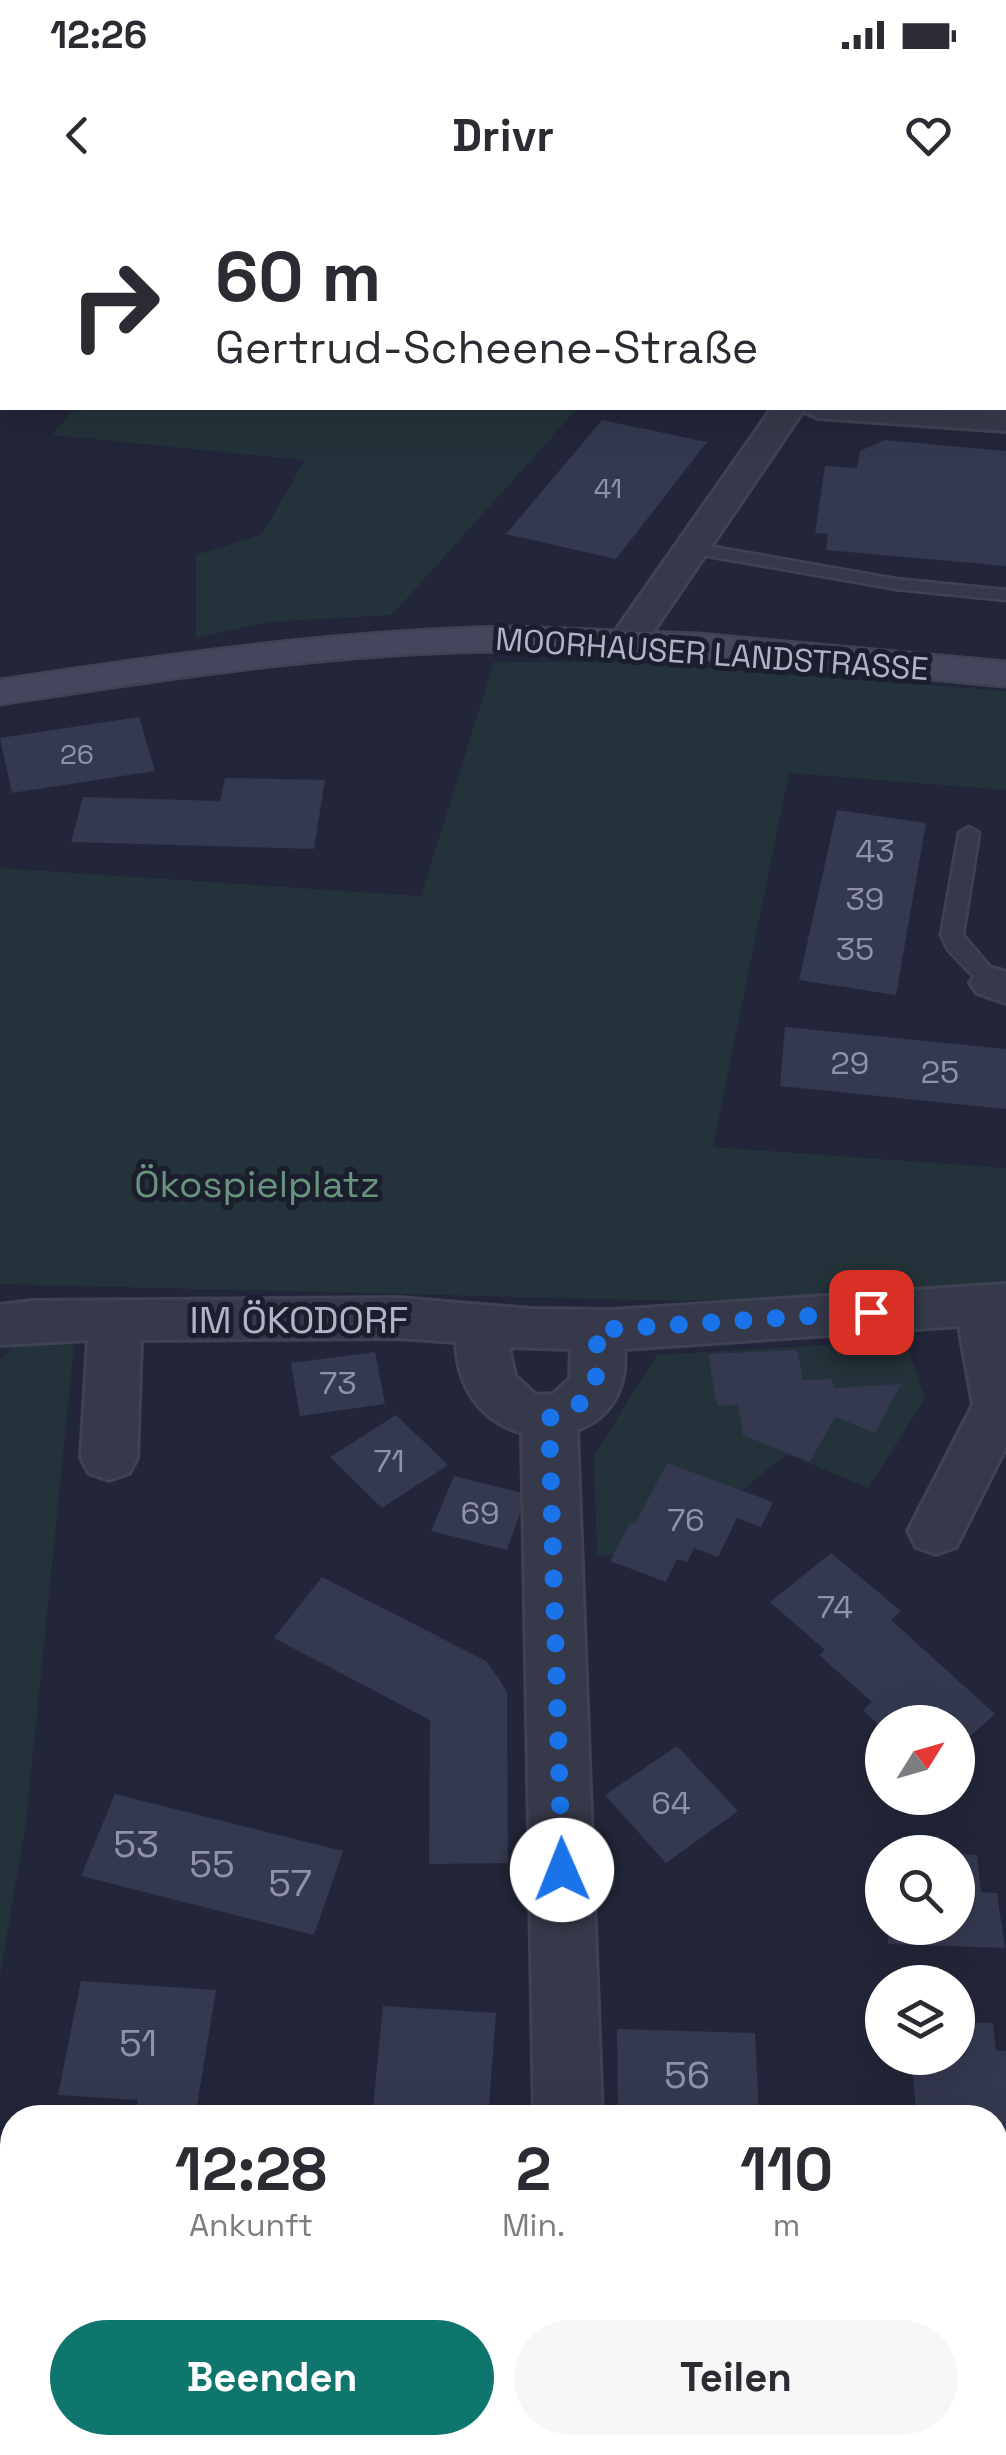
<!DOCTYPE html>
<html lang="de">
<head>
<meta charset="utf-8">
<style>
	:root { --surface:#fff; --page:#f7f7f7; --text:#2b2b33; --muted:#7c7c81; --accent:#0f766e }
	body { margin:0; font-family:"Space Grotesk",sans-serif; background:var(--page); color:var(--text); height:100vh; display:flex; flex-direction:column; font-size:38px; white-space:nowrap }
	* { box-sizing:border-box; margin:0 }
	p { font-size:32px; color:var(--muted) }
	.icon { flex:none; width:55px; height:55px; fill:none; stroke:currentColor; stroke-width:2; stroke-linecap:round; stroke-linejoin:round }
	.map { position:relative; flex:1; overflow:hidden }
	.details { position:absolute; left:0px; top:1905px; width:1008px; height:350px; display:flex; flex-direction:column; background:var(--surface); border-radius:40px 40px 0 0; box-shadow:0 10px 40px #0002 }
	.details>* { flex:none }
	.top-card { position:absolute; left:0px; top:0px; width:1008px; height:210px; box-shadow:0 10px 40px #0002; background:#fff; color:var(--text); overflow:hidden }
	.needle { width:65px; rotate:53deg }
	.buttons { position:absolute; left:865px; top:1505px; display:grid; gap:20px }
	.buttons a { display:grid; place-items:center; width:110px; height:110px; border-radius:50%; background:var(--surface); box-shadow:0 10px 40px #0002; font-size:50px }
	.pin { position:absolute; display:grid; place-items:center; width:85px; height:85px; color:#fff; margin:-42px; border-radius:20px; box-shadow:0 5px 15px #0006 }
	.me { position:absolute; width:110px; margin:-55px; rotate:359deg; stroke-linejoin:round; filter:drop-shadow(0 0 8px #0008) }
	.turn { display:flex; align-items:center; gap:35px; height:210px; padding:0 50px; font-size:45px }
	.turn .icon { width:130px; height:130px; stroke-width:2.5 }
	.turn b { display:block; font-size:70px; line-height:85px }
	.eta { display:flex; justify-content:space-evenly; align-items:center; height:170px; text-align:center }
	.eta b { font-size:60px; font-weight:600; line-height:70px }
	.cta { display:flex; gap:20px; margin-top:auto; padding:20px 50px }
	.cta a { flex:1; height:115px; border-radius:60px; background:var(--accent); color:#fff; font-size:40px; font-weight:600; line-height:115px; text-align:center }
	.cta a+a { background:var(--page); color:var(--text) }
	.status { display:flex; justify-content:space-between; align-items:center; height:70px; padding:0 50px; background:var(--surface); direction:ltr }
	.status svg { height:28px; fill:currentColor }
	header { display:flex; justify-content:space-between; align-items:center; height:130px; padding:0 50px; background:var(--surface); font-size:45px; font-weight:600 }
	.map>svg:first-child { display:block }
</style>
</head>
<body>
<div class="status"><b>12:26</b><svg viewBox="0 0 49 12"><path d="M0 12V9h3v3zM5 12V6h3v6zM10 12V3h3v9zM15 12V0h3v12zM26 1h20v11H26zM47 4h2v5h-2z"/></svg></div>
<header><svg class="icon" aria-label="back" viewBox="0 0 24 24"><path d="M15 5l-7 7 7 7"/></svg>Drivr<svg class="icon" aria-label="heart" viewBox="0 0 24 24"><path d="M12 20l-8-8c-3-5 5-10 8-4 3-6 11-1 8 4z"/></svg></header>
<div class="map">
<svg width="1006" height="2255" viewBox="0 0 1006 2255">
	<rect width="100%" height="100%" fill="#222638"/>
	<!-- green -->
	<g fill="#243239">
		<polygon points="75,208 578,208 392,415 267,422 196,438 196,355 262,334 305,260 52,235"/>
		<polygon points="494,462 621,462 1006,491 1006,590 789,573 713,947 1006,968 1006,1088 680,1101 0,1084 0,668 421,696"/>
		<polygon points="75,1136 26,1622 0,1776 0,1159 21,1140"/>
		<polygon points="905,1140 925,1199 868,1288 787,1254 665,1352 597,1356 594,1255 657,1155"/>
	</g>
	<!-- building -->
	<g fill="#35394f">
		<polygon points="602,220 707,242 616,359 506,334"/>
		<polygon points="884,240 1006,251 1006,366 826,350 828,334 815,333 825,266 857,268 860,251"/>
		<polygon points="139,517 155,571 12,593 0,538"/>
		<polygon points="225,578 325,580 314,649 71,642 83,597 220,601"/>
		<polygon points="837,610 926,623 896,795 799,780"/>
		<polygon points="785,827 1006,849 1006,909 780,886"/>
		<polygon points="797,1150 803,1180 832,1179 834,1188 901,1184 875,1233 835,1217 810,1262 743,1235 738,1205 717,1206 708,1154"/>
		<polygon points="375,1152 385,1204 300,1216 291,1163"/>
		<polygon points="396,1215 448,1265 382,1308 330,1257"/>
		<polygon points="667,1263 773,1302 761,1327 737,1318 718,1357 694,1348 687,1362 677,1359 666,1382 610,1361 630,1323 635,1324"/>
		<polygon points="454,1276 527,1294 507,1350 431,1331"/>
		<polygon points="831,1353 901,1411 891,1420 995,1514 958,1547 958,1522 882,1522 882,1528 863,1510 872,1502 819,1455 825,1450 770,1402"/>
		<polygon points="322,1377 486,1461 497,1476 507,1492 508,1663 429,1664 430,1520 274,1438"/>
		<polygon points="677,1546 738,1611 666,1663 605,1595"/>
		<polygon points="115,1594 343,1651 314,1735 81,1676"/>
		<polygon points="958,1654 977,1655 981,1692 997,1693 1005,1748 888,1744 887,1728 958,1728"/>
		<polygon points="81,1781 216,1790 195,1918 135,1918 138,1900 58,1895"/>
		<polygon points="383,1806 496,1813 488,1918 372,1918"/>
		<polygon points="958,1822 993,1823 996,1850 1006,1851 1006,2079 995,2078 995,1918 917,1918 911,1858 958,1858"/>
		<polygon points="617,1829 755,1833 759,1918 618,1918"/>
		<polygon points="12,2169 12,2242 154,2242 153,2255 0,2255 0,2170"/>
		<polygon points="995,2216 1006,2216 1006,2255 945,2255 944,2242 995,2242"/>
		<polygon points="332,2242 477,2242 478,2255 333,2255"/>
		<polygon points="664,2242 799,2242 801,2255 664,2255"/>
	</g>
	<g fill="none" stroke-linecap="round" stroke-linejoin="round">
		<defs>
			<g id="lane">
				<polygon points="691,343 896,379 1006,390 1006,400 896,389 685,352 685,344"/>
				<polygon points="969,627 979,633 963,735 1004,783 993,790 985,788 948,750 941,735 959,633"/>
			</g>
			<g id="street">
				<rect x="0" y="41" width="2" height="18"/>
				<polygon points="772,208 1006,211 1006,231 818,218 803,211 640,451 626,455 612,451 607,443"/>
				<polygon points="993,768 1006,772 1006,803 977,793 970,783 977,773"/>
				<path d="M1006 1084V1247L956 1347 936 1354 916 1347 908 1331 973 1205 959 1126 624 1149C628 1186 612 1217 577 1230L602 1918H534L522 1233C479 1220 458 1187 456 1142L399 1138 141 1140 137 1258 129 1273 109 1280 89 1273 81 1258 88 1140 0 1145V1105L32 1101 399 1098 531 1109 613 1110ZM509 1147 571 1149 570 1179 553 1194 536 1195 515 1176Z"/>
				<polygon points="532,2242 608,2242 607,2255 531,2255"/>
			</g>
			<path id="secondary" d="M513 427 698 434 1006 462V486C842 471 678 451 513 451 341 451 170 478 0 504V480C171 454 340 430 513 427Z"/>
		</defs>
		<!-- lane casing -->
		<use href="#lane" stroke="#3f4252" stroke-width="5"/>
		<!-- street casing -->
		<use href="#street" stroke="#3f4252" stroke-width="6"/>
		<!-- secondary casing -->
		<use href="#secondary" stroke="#3f4252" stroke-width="5"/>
		<!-- lane -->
		<use href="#lane" fill="#363949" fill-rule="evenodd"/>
		<!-- street -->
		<use href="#street" fill="#363949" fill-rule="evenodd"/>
		<!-- secondary -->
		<use href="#secondary" fill="#44475c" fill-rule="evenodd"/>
	</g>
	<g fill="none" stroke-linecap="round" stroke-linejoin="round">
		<!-- route -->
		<path stroke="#1a73e8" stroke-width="18" stroke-dasharray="0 32.4" d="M562 1670 549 1218C600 1203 600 1176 596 1130L871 1112"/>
	</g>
	<g text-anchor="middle" stroke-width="10" stroke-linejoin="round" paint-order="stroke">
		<!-- far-number labels -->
		<g font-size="28" fill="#9093a6">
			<text x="608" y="298">41</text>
			<text x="77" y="564">26</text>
		</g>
		<!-- far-street labels -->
		<g font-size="32" fill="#b1b4c5" stroke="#1b1e2d">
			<text transform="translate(712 454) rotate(4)" y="11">MOORHAUSER LANDSTRASSE</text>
		</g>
		<!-- number labels -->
		<g font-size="32" fill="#9093a6">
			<text x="875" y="662">43</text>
			<text x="865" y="710">39</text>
			<text x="855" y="760">35</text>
			<text x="850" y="874">29</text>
			<text x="940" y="883">25</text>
			<text x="338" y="1194">73</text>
			<text x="389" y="1272">71</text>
			<text x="480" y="1324">69</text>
			<text x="686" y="1331">76</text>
			<text x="835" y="1418">74</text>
			<text x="671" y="1614">64</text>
		</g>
		<!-- park labels -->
		<g font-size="38" fill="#69957e" stroke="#1b1e2d">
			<text x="257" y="997">Ökospielplatz</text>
		</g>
		<!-- street labels -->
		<g font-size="38" fill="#b1b4c5" stroke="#1b1e2d">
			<text x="299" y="1133">IM ÖKODORF</text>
		</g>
		<!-- near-number labels -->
		<g font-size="38" fill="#9093a6">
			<text x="136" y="1657">53</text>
			<text x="212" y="1677">55</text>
			<text x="290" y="1696">57</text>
			<text x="138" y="1856">51</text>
			<text x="687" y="1888">56</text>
		</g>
	</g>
</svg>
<div class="buttons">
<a><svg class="needle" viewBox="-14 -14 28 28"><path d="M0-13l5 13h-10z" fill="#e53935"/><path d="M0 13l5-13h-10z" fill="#7c7c81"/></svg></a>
<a><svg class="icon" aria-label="search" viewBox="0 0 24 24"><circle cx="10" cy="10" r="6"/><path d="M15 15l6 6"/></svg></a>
<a><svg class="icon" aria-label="layers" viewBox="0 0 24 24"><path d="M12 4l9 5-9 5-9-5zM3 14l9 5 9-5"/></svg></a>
</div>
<div class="pin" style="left:871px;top:1112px;background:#d93025"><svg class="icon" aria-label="arrive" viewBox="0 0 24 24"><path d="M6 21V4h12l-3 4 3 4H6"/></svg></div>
<svg class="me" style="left:562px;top:1670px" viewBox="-20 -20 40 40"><circle r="19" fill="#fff"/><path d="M0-13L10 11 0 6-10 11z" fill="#1a73e8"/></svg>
<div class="top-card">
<div class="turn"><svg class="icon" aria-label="right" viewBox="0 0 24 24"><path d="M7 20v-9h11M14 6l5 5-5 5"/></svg><div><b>60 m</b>Gertrud-Scheene-Straße</div></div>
</div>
<section class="details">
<div class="eta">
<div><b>12:28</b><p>Ankunft</p></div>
<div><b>2</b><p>Min.</p></div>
<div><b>110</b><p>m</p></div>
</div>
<div class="cta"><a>Beenden</a><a>Teilen</a></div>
</section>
</div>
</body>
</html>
